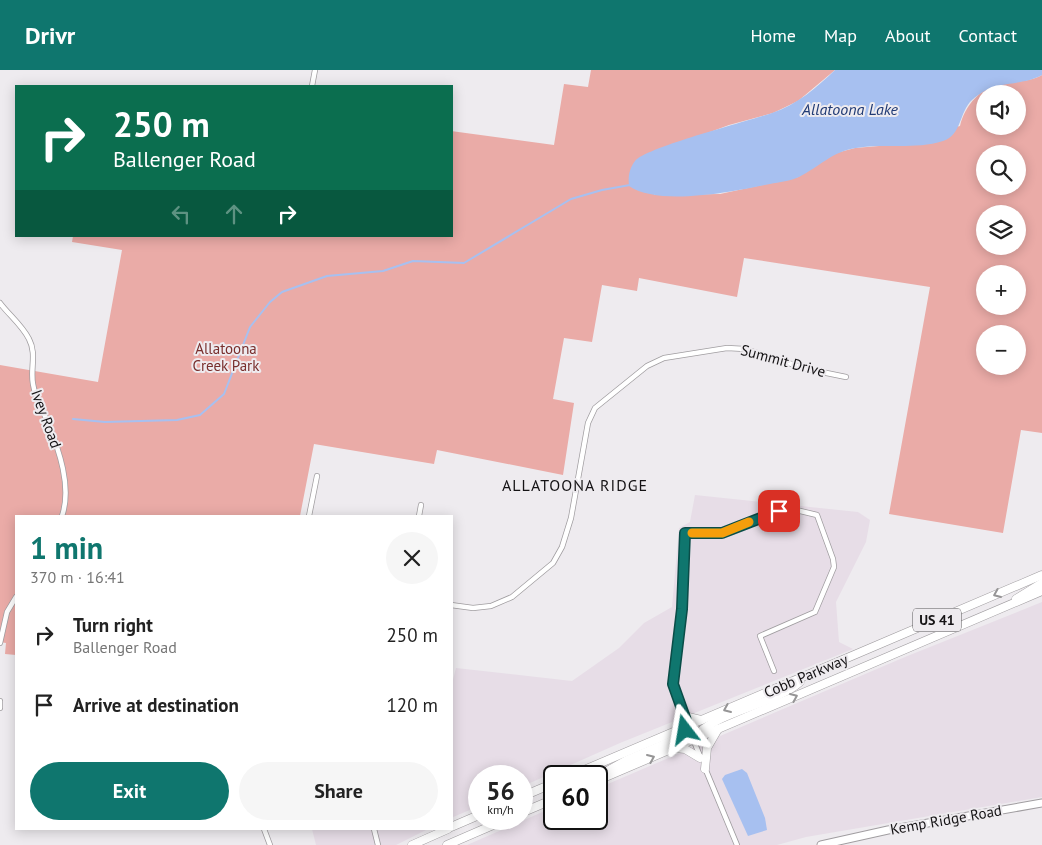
<!DOCTYPE html>
<html lang="en">
<head>
<meta charset="utf-8">
<style>
	:root { --surface:#fff; --page:#f6f6f6; --text:#222; --muted:#767676; --accent:#0f766e }
	body { margin:0; font-family:"PT Sans",sans-serif; background:var(--page); color:var(--text); height:100vh; display:flex; flex-direction:column; font-size:19px; white-space:nowrap }
	* { box-sizing:border-box; margin:0 }
	p { font-size:16px; color:var(--muted) }
	.icon { flex:none; width:28px; height:28px; fill:none; stroke:currentColor; stroke-width:2; stroke-linecap:round; stroke-linejoin:round }
	.map { position:relative; flex:1; overflow:hidden }
	.drawer { position:absolute; left:15px; top:445px; width:438px; height:315px; display:flex; flex-direction:column; background:var(--surface); border-radius:0px; box-shadow:0 2px 12px #0003 }
	.drawer>* { flex:none }
	.guide { position:absolute; left:15px; top:15px; width:438px; height:152px; border-radius:0px; box-shadow:0 2px 12px #0003; background:#0b6e4f; color:#fff; overflow:hidden }
	.fabs { position:absolute; left:976px; top:15px; display:grid; gap:10px }
	.fabs a { display:grid; place-items:center; width:50px; height:50px; border-radius:50%; background:var(--surface); box-shadow:0 2px 12px #0003; font-size:25px }
	.speed { position:absolute; left:468px; top:695px; display:flex; gap:10px; font-size:25px; font-weight:700; text-align:center }
	.speed>* { display:grid; place-content:center; width:65px; height:65px; border-radius:50%; background:var(--surface); box-shadow:0 2px 12px #0003; line-height:1 }
	.speed small { font-size:12px; font-weight:400 }
	.speed .limit { border:2px solid #111; border-radius:8px; background:#fff; color:#111 }
	.pin { position:absolute; display:grid; place-items:center; width:42px; height:42px; color:#fff; margin:-21px; border-radius:10px; box-shadow:0 2px 8px #0006 }
	.me { position:absolute; width:55px; margin:-28px; rotate:346deg; stroke-linejoin:round; filter:drop-shadow(0 0 4px #0008) }
	.turn { display:flex; align-items:center; gap:18px; height:105px; padding:0 15px; font-size:22px }
	.turn .icon { width:65px; height:65px; stroke-width:2.5 }
	.turn b { display:block; font-size:35px; line-height:42px }
	.lanes { display:flex; align-items:center; height:48px; padding:0 15px; background:#0003; justify-content:center; gap:25px; direction:ltr }
	.lanes .off { opacity:.35 }
	.round { display:grid; place-items:center; flex:none; width:52px; height:52px; border-radius:26px; background:var(--page) }
	.summary { display:flex; align-items:center; justify-content:space-between; height:85px; padding:0 15px }
	h1 { font-size:30px; font-weight:700; line-height:38px; color:var(--accent) }
	.action { display:flex; gap:10px; margin-top:auto; padding:10px 15px }
	.action a { flex:1; height:58px; border-radius:30px; background:var(--accent); color:#fff; font-size:20px; font-weight:700; line-height:58px; text-align:center }
	.action a+a { background:var(--page); color:var(--text) }
	ul { padding:0; list-style:none }
	li { display:flex; align-items:center; gap:15px; height:70px; padding:0 15px }
	li div { flex:1 }
	li b { display:block; font-size:19px }
	li em { font-style:normal }
	header { display:flex; align-items:center; gap:30px; box-sizing:border-box; height:70px; padding:0 25px; background:var(--accent); color:#fff }
	header strong { font-size:24px }
	nav { display:flex; gap:28px; margin-inline-start:auto; font-size:18px }
	.map>svg:first-child { display:block }
</style>
</head>
<body>
<header>
<strong>Drivr</strong>
<nav><a>Home</a><a>Map</a><a>About</a><a>Contact</a></nav>
</header>
<div class="map">
<svg width="1042" height="775" viewBox="0 0 1042 775">
	<rect width="100%" height="100%" fill="#eeebef"/>
	<!-- built -->
	<g fill="#e7dde7">
		<polygon points="695,425 858,442 870,450 866,472 836,532 839,572 853,579 620,673 521,717 521,706 479,706 479,736 451,748 451,617 456,598 572,611 619,578 644,553 672,537 679,458 690,452"/>
		<polygon points="1042,532 1042,727 806,767 777,775 467,775 554,737 554,749 596,749 596,719 905,587"/>
		<polygon points="312,759 428,759 396,775 316,775"/>
	</g>
	<!-- forest -->
	<path fill="#eaaba7" fill-rule="evenodd" d="M591 0H835L798 31 773 43 729 55 694 68 654 125 720 124 798 107 836 83 855 78 879 76 960 56C965 35 981 17 1003 13 1018 11 1029 12 1042 5V363L1021 360 1003 463 889 444 930 217 744 188 737 227 639 208 637 221 602 215 592 272 564 268 553 329 574 333 563 405 437 380 434 394 314 374 300 446H16V585L5 584 6 573 0 572V295L98 312 122 180 72 172 73 166H451V61L554 75 564 14 588 17ZM985 24H1018V56H985ZM985 84H1018V116H985ZM985 144H1018V176H985ZM985 204H1018V236H985ZM985 264H1018V296H985Z"/>
	<!-- water -->
	<g fill="#a7c0f0">
		<path d="M835 0H1042V5C1017 18 996 8 972 30 959 42 962 65 943 71 915 80 884 73 856 78 833 81 819 97 799 107 791 111 779 112 770 114 735 121 660 137 629 116 628 107 629 99 635 91 647 77 749 51 772 43 797 35 817 17 835 0Z"/>
		<polygon points="742,699 747,703 765,748 767,760 748,766 722,709 725,705"/>
	</g>
	<g fill="none" stroke-linecap="round" stroke-linejoin="round">
		<!-- stream -->
		<polyline stroke="#a7c0f0" stroke-width="2" points="73,349 105,352 177,350 200,345 224,324 250,257 270,232 282,222 327,206 383,201 413,191 464,193 571,129 602,120 630,115"/>
		<defs>
			<g id="street">
				<polyline points="312,16 315,0"/>
				<path d="M0 233C9 245 22 255 29 269 37 284 30 299 33 314 35 328 43 340 48 353 59 380 72 417 62 446"/>
				<polyline points="309,446 317,406"/>
				<polyline points="419,446 421,435"/>
				<polyline points="451,535 473,538 491,536 512,527 553,493 562,477 571,448 588,353 595,338 647,296 664,288 727,278 745,279 807,299 846,307"/>
				<polyline points="0,573 7,542 16,527"/>
				<polyline points="0,631 0,638"/>
				<polyline points="700,686 677,630 673,614 681,545 685,463 722,463 788,438 817,445 833,489 834,497 815,542 760,566 774,601"/>
				<polyline points="705,698 737,775"/>
				<polyline points="264,759 270,775"/>
				<polyline points="374,759 378,775"/>
			</g>
			<polyline id="secondary" points="821,775 888,760 1042,733"/>
			<g id="primary">
				<polyline points="1016,529 1042,513"/>
				<polyline points="684,646 701,650"/>
				<path d="M694 668C712 643 774 635 800 612"/>
				<polyline points="675,678 685,679 700,688"/>
				<polyline points="705,699 707,678 718,659"/>
				<polyline points="570,706 1042,505"/>
				<polyline points="598,706 627,690 676,669 687,657"/>
				<polyline points="596,711 1042,521"/>
				<polyline points="521,727 554,713"/>
				<polyline points="521,743 554,729"/>
				<polyline points="451,757 479,745"/>
				<polyline points="412,775 448,759"/>
				<polyline points="447,775 507,749"/>
			</g>
		</defs>
		<!-- street casing -->
		<use href="#street" stroke="#a09da0" stroke-width="6"/>
		<!-- secondary casing -->
		<use href="#secondary" stroke="#a09da0" stroke-width="9"/>
		<!-- primary casing -->
		<use href="#primary" stroke="#a09da0" stroke-width="9"/>
		<!-- street -->
		<use href="#street" stroke="#fff" stroke-width="4.5"/>
		<!-- secondary -->
		<use href="#secondary" stroke="#fff" stroke-width="7"/>
		<!-- primary -->
		<use href="#primary" stroke="#fff" stroke-width="8"/>
	</g>
	<!-- one-way arrows -->
	<defs><path id="oneway-chevron" d="M-2-3.5L2.5 0L-2 3.5" fill="none" stroke-width="1.6" stroke-linecap="round" stroke-linejoin="round" transform="scale(1.25)"/></defs>
	<g stroke="#969596">
		<use href="#oneway-chevron" transform="translate(997 524) rotate(157)"/>
		<use href="#oneway-chevron" transform="translate(794 627) rotate(-23)"/>
		<use href="#oneway-chevron" transform="translate(727 639) rotate(157)"/>
		<use href="#oneway-chevron" transform="translate(651 688) rotate(-23)"/>
	</g>
	<g fill="none" stroke-linecap="round" stroke-linejoin="round">
		<defs>
			<polyline id="route" points="685,660 688,656 673,614 682,539 685,463 722,463 779,441"/>
		</defs>
		<!-- route casing -->
		<use href="#route" stroke="#0a4d48" stroke-width="12"/>
		<!-- route -->
		<use href="#route" stroke="#0f766e" stroke-width="9"/>
		<!-- slow -->
		<polyline stroke="#f59e0b" stroke-width="9" points="692,463 722,463 749,452"/>
	</g>
	<g text-anchor="middle" stroke-width="4" stroke-linejoin="round" paint-order="stroke">
		<!-- shield labels -->
		<rect fill="#eeebef" stroke="#565456" stroke-width="1" x="913" y="538.5" width="48" height="23" rx="4"/>
		<g font-size="14" font-weight="bold" fill="#151315">
			<text x="937" y="555">US 41</text>
		</g>
		<!-- park labels -->
		<g font-size="15" fill="#792f2d" stroke="#eeebef">
			<text x="226" y="284">Allatoona<tspan x="226" dy="17">Creek Park</tspan></text>
		</g>
		<!-- street labels -->
		<g font-size="15" fill="#151315" stroke="#eeebef">
			<text transform="translate(783 291) rotate(15)" y="5">Summit Drive</text>
			<text transform="translate(46 349) rotate(70)" y="5">Ivey Road</text>
			<text transform="translate(806 606) rotate(-23)" y="5">Cobb Parkway</text>
			<text transform="translate(946 750) rotate(-10)" y="5">Kemp Ridge Road</text>
		</g>
		<!-- water labels -->
		<g font-size="16" font-style="italic" fill="#213b75" stroke="#eeebef">
			<text x="850" y="45">Allatoona Lake</text>
		</g>
		<!-- neighbourhood labels -->
		<g font-size="16" letter-spacing="1" fill="#151315" stroke="#eeebef">
			<text x="575" y="421">ALLATOONA RIDGE</text>
		</g>
	</g>
</svg>
<div class="fabs">
<a><svg class="icon" aria-label="sound" viewBox="0 0 24 24"><path d="M4 9h4l5-4v14l-5-4H4zM17 9q2 3 0 6"/></svg></a>
<a><svg class="icon" aria-label="search" viewBox="0 0 24 24"><circle cx="10" cy="10" r="6"/><path d="M15 15l6 6"/></svg></a>
<a><svg class="icon" aria-label="layers" viewBox="0 0 24 24"><path d="M12 4l9 5-9 5-9-5zM3 14l9 5 9-5"/></svg></a>
<a>+</a>
<a>−</a>
</div>
<div class="speed"><div>56<small>km/h</small></div><div class="limit">60</div></div>
<div class="pin" style="left:779px;top:441px;background:#d93025"><svg class="icon" aria-label="arrive" viewBox="0 0 24 24"><path d="M6 21V4h12l-3 4 3 4H6"/></svg></div>
<svg class="me" style="left:685px;top:660px" viewBox="-20 -20 40 40"><path d="M0-17L14 15 0 8-14 15z" fill="#0f766e" stroke="#fff" stroke-width="4"/></svg>
<div class="guide">
<div class="turn"><svg class="icon" aria-label="right" viewBox="0 0 24 24"><path d="M7 20v-9h11M14 6l5 5-5 5"/></svg><div><b>250 m</b>Ballenger Road</div></div>
<div class="lanes"><svg class="icon off" aria-label="left" viewBox="0 0 24 24"><path d="M17 20v-9H6M10 6l-5 5 5 5"/></svg><svg class="icon off" aria-label="ahead" viewBox="0 0 24 24"><path d="M12 20V5M6 11l6-6 6 6"/></svg><svg class="icon" aria-label="right" viewBox="0 0 24 24"><path d="M7 20v-9h11M14 6l5 5-5 5"/></svg></div>
</div>
<section class="drawer">
<div class="summary"><div><h1>1 min</h1><p>370 m · 16:41</p></div><a class="round"><svg class="icon" aria-label="close" viewBox="0 0 24 24"><path d="M6 6l12 12M18 6L6 18"/></svg></a></div>
<ul>
<li><svg class="icon" aria-label="right" viewBox="0 0 24 24"><path d="M7 20v-9h11M14 6l5 5-5 5"/></svg><div><b>Turn right</b><p>Ballenger Road</p></div><em>250 m</em></li>
<li><svg class="icon" aria-label="arrive" viewBox="0 0 24 24"><path d="M6 21V4h12l-3 4 3 4H6"/></svg><div><b>Arrive at destination</b></div><em>120 m</em></li>
</ul>
<div class="action"><a>Exit</a><a>Share</a></div>
</section>
</div>
</body>
</html>
